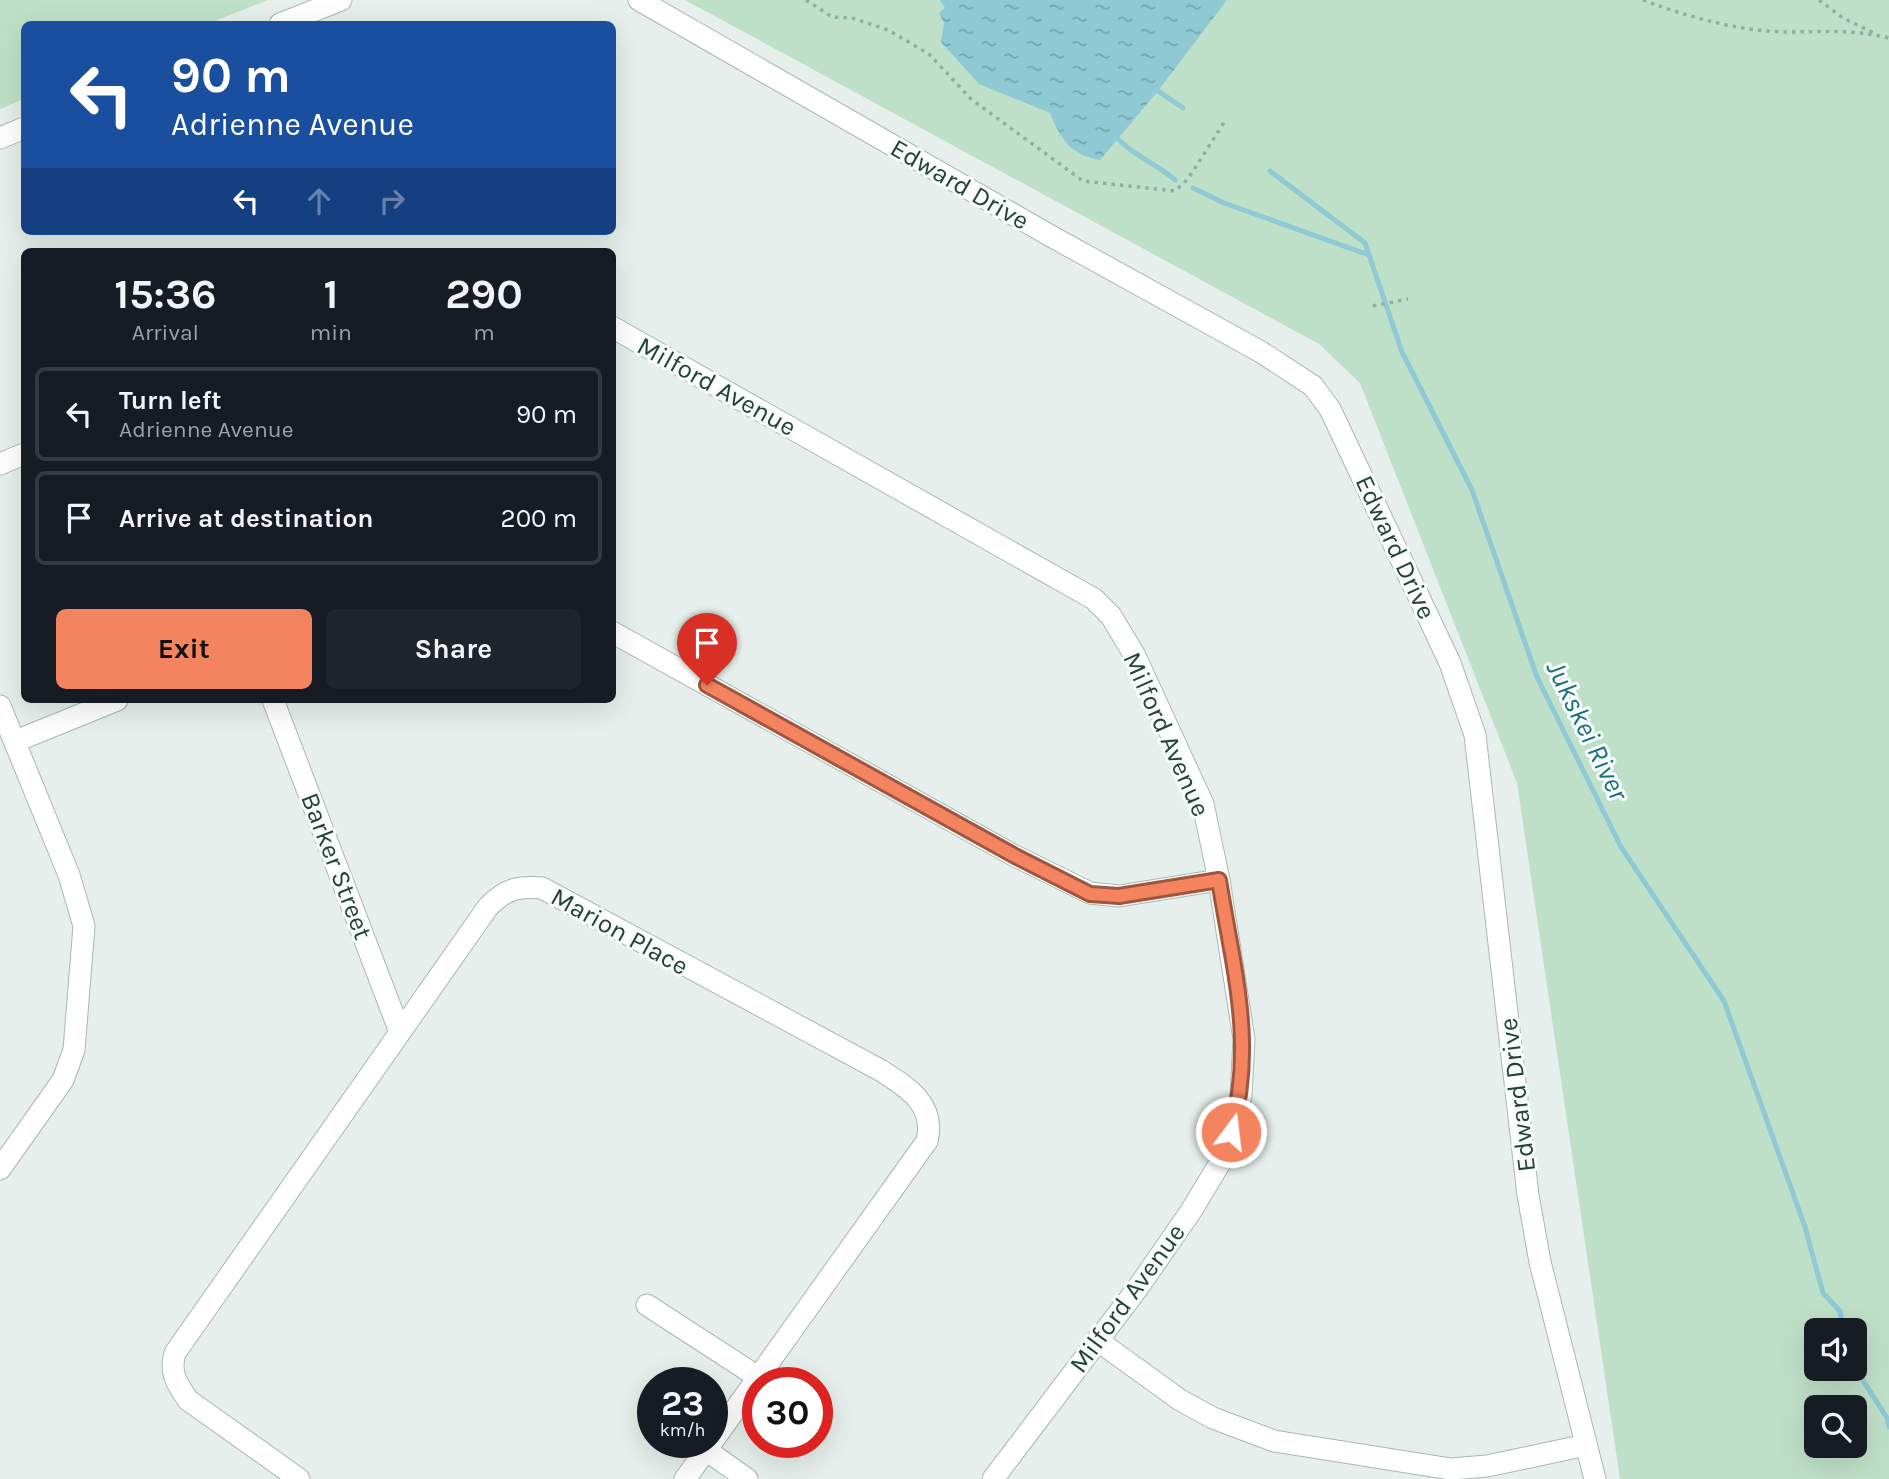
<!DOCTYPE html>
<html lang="en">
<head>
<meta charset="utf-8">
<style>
	:root { --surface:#171b24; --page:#20242c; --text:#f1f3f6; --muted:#9ea1a6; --line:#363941; --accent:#f4845f }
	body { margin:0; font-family:Karla,sans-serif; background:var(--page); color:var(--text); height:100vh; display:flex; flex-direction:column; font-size:26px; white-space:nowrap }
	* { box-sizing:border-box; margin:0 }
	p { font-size:23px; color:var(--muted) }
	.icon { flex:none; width:38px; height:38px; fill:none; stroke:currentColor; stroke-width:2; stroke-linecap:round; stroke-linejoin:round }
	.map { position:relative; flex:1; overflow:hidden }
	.details { position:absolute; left:21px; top:248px; width:595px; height:455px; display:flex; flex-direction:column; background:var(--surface); border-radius:10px; box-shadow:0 7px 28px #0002 }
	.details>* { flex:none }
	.top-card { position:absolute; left:21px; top:21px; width:595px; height:214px; border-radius:10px; box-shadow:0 7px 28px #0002; background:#1a4fa0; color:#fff; overflow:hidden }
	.controls { position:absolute; left:1804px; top:1318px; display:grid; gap:14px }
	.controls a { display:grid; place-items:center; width:63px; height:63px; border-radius:10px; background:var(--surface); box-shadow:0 7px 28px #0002; font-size:35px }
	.speed { position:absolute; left:637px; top:1367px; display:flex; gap:14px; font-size:35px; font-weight:700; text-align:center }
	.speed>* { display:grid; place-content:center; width:91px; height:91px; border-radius:50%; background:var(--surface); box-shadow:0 7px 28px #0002; line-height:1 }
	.speed small { font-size:18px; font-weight:400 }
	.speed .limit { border:10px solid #d22; background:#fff; color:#111 }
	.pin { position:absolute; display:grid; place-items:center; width:60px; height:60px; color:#fff; margin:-72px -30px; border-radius:50% 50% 50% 0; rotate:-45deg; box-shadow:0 0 7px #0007 }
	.pin .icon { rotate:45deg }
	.me { position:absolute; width:77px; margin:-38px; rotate:15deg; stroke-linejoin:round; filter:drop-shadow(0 0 5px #0008) }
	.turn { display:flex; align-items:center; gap:24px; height:147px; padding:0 35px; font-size:32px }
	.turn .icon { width:91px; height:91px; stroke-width:2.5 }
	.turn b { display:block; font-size:49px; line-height:60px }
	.lanes { display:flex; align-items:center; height:66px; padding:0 35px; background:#0003; justify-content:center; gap:35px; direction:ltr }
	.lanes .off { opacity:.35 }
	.eta { display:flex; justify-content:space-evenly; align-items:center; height:119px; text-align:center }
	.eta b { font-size:42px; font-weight:700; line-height:49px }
	.primary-button { display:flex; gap:14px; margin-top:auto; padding:14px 35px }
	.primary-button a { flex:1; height:80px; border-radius:10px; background:var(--accent); color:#111; font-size:28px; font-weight:700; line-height:80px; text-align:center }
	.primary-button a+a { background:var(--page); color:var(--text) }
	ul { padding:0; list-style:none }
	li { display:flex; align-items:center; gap:21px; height:94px; margin:0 14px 10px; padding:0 21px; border:4px solid var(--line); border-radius:10px }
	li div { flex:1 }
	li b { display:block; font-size:26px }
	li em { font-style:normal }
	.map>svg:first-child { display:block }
</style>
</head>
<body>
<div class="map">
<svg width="1889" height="1479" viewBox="0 0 1889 1479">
	<defs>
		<pattern id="water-ripples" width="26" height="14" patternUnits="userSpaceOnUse" patternTransform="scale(1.75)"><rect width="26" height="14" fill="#8ec9d4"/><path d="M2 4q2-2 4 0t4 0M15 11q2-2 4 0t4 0" fill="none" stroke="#74a5ad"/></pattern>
	</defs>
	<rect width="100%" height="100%" fill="#e6efeb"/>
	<!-- green -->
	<g fill="#bfe0c8" fill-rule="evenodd">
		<polygon points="0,0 268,0 207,24 24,24 24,99 0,109"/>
		<path d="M685 0H1889V1479H1620L1517 783 1360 383 1319 344ZM1816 1330H1855V1368H1816ZM1816 1407H1855V1446H1816Z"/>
	</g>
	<!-- water -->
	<path fill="url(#water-ripples)" d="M940 0H1227L1158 91 1100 160C1071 155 1060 139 1050 113L979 84 941 42 944 23 939 13 945 8Z"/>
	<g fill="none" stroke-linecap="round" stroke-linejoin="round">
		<!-- stream -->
		<g stroke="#8ec9d4" stroke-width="5">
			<polyline points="1158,91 1183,108"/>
			<path d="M1119 140C1136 157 1157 164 1175 180"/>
			<polyline points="1270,171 1365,243 1402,352 1472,490 1537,677 1621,847 1724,1001 1805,1227 1823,1293 1840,1311 1843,1330"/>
			<polyline points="1193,188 1224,203 1369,255"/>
			<polyline points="1855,1368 1887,1418 1889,1427"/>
		</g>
		<defs>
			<g id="minor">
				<polyline points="639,0 1049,235 1261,352 1313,386 1330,409 1450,663 1475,735 1528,1195 1540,1262 1595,1479"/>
				<polyline points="280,24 341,0"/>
				<polyline points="0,138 24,128"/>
				<polyline points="612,327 1094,599 1111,616 1135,656 1203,804 1219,880 1244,1039 1241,1096 1220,1163 1191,1211 1137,1289 993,1479"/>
				<polyline points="0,464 24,454"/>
				<polyline points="612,632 1015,856 1090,893 1119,896 1219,880"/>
				<polyline points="273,700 400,1032"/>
				<polyline points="0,706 69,875 84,926 74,1050 63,1080 0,1169"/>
				<polyline points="16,741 117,700"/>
				<polyline points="647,1305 758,1377"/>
				<polyline points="1097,1340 1180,1400 1213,1418 1274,1441 1451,1469 1487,1466 1586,1445"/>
				<polyline points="706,1450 747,1479"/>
				<path d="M299 1479 188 1400C177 1384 169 1373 175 1353L488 907C506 889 517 886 542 888L880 1070C907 1087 936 1104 927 1141L712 1442"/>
				<polyline points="685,1479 712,1442"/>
			</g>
		</defs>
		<!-- minor casing -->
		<use href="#minor" stroke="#a8b8b2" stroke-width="23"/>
		<!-- path -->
		<g stroke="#86b3a5" stroke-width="3.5" stroke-dasharray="3.5 5" stroke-linecap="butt">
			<polyline points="806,0 832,17 852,18 888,30 929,54 971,99 1083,181 1175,191 1188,179 1225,121"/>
			<path d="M1643 0C1688 17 1738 31 1786 32 1822 32 1853 29 1889 38"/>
			<polyline points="1819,0 1843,18 1874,33"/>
			<polyline points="1373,306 1408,299"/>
		</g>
		<!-- minor -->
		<use href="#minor" stroke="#fff" stroke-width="21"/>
	</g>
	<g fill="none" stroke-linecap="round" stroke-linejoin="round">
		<defs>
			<path id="route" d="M707 685 1015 856 1090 894 1119 896 1219 880C1233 968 1256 1044 1231 1132"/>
		</defs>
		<!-- route casing -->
		<use href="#route" stroke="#9f563e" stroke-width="18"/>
		<!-- route -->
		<use href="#route" stroke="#f4845f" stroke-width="12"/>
	</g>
	<g text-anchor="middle" stroke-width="6" stroke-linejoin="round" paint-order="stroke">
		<!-- street labels -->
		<g font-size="26" fill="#24423a" stroke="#f7fbf9">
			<text transform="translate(960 184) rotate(30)" y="9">Edward Drive</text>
			<text transform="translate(717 386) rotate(29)" y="9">Milford Avenue</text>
			<text transform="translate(1396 547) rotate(65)" y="9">Edward Drive</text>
			<text transform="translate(1167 734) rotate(66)" y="9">Milford Avenue</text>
			<text transform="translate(337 866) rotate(69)" y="9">Barker Street</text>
			<text transform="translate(620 931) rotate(29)" y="9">Marion Place</text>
			<text transform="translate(1517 1095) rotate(-97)" y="9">Edward Drive</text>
			<text transform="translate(1127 1298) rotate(-54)" y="9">Milford Avenue</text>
		</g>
		<!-- water labels -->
		<g font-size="28" font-style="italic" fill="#1c6f80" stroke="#f7fbf9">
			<text transform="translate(1588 730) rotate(64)" y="10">Jukskei River</text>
		</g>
	</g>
</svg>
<div class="controls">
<a><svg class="icon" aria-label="sound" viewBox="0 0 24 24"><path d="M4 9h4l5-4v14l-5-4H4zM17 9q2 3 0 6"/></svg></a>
<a><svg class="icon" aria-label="search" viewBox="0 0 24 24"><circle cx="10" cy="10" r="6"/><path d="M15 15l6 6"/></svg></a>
</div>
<div class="speed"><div>23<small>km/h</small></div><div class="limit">30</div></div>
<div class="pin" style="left:707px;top:685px;background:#d93025"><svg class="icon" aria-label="arrive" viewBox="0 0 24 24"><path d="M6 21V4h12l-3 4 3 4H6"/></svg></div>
<svg class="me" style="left:1231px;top:1132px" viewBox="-20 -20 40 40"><circle r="17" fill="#f4845f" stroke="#fff" stroke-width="3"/><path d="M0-11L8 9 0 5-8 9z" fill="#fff"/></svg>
<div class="top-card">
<div class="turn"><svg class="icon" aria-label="left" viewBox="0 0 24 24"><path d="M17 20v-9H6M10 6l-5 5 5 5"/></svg><div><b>90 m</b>Adrienne Avenue</div></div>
<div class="lanes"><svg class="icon" aria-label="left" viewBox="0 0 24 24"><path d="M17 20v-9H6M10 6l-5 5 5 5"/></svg><svg class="icon off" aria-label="ahead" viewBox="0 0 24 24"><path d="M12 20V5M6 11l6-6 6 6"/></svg><svg class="icon off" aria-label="right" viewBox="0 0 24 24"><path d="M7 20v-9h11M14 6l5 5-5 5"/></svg></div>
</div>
<section class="details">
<div class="eta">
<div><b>15:36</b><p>Arrival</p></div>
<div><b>1</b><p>min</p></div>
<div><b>290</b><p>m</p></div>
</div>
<ul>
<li><svg class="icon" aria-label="left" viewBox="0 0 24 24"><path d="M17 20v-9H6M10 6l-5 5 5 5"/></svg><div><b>Turn left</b><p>Adrienne Avenue</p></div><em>90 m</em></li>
<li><svg class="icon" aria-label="arrive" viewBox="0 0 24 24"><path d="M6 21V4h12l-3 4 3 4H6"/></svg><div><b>Arrive at destination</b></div><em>200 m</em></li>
</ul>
<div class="primary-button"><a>Exit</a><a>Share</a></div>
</section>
</div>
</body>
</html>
